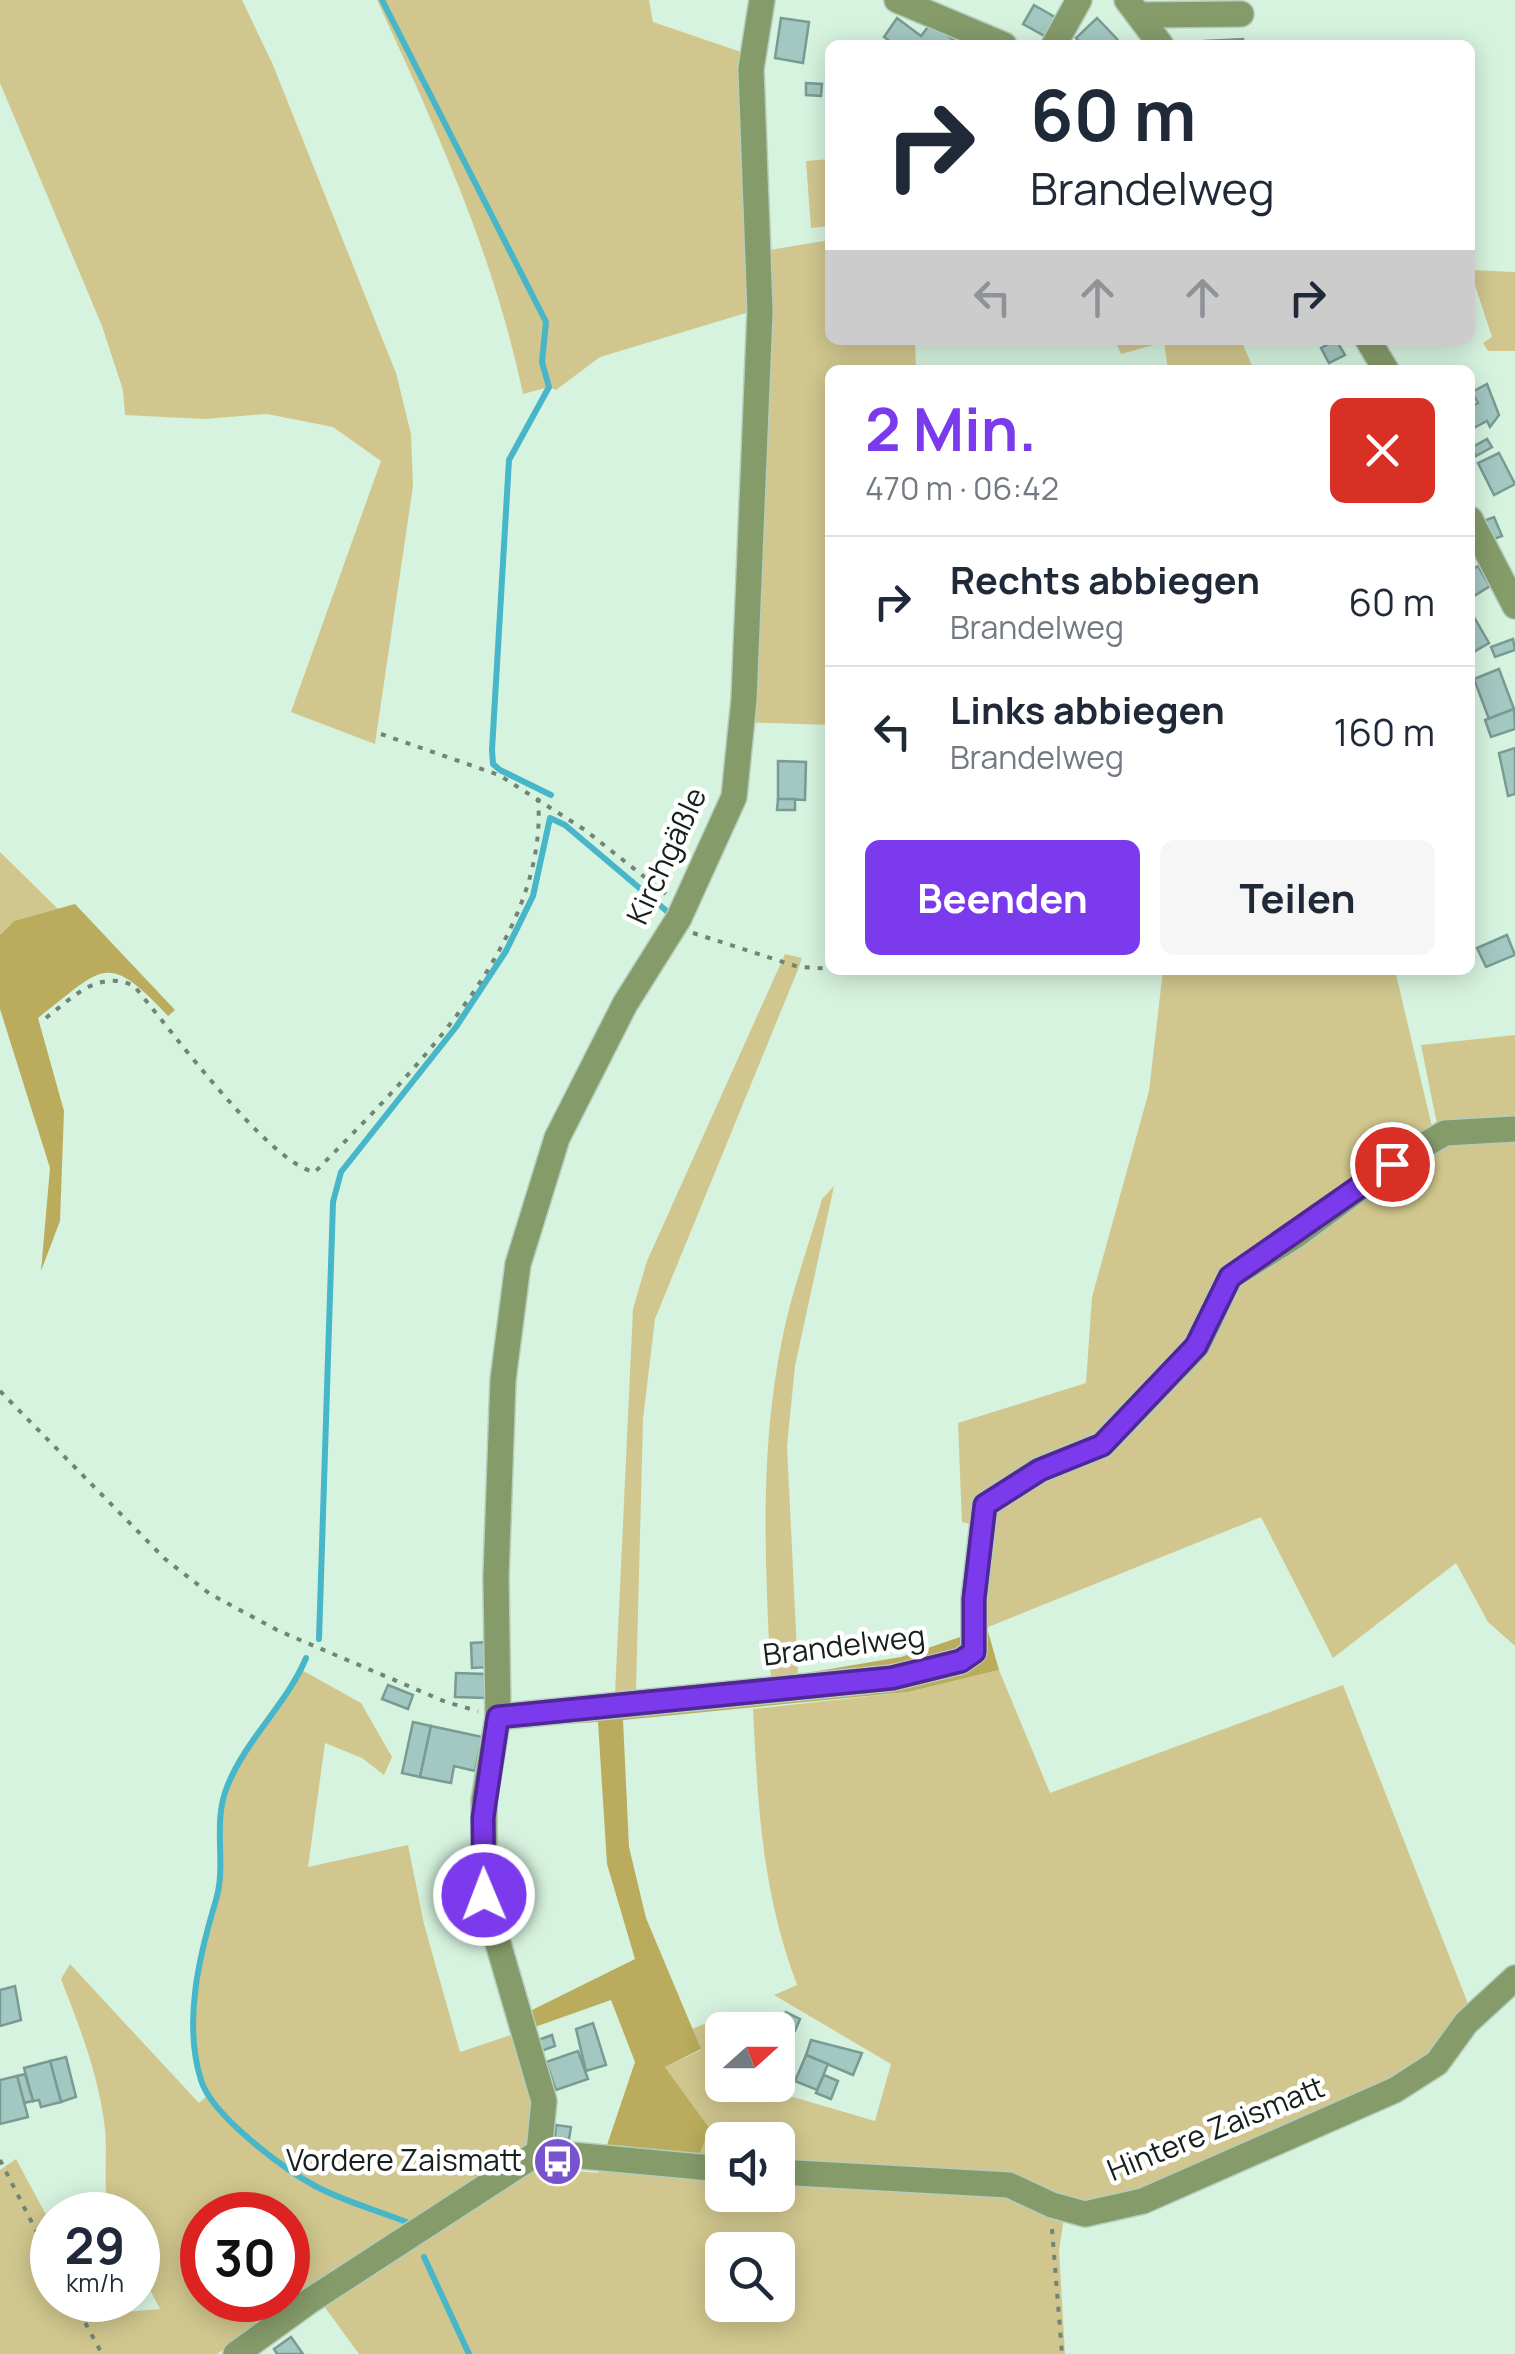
<!DOCTYPE html>
<html lang="de">
<head>
<meta charset="utf-8">
<style>
	:root { --surface:#fff; --page:#f6f6f7; --text:#1f2937; --muted:#747a83; --line:#e0e1e3; --accent:#7c3aed }
	body { margin:0; font-family:Manrope,sans-serif; background:var(--page); color:var(--text); height:100vh; display:flex; flex-direction:column; font-size:38px; white-space:nowrap }
	* { box-sizing:border-box; margin:0 }
	p { font-size:32px; color:var(--muted) }
	.icon { flex:none; width:55px; height:55px; fill:none; stroke:currentColor; stroke-width:2; stroke-linecap:round; stroke-linejoin:round }
	.map { position:relative; flex:1; overflow:hidden }
	.sheet { position:absolute; left:825px; top:365px; width:650px; height:610px; display:flex; flex-direction:column; background:var(--surface); border-radius:15px; box-shadow:0 5px 25px #0003 }
	.sheet>* { flex:none }
	.top-card { position:absolute; left:825px; top:40px; width:650px; height:305px; border-radius:15px; box-shadow:0 5px 25px #0003; background:#fff; color:var(--text); overflow:hidden }
	.needle { width:65px; rotate:69deg }
	.controls { position:absolute; left:705px; top:2012px; display:grid; gap:20px }
	.controls a { display:grid; place-items:center; width:90px; height:90px; border-radius:15px; background:var(--surface); box-shadow:0 5px 25px #0003; font-size:50px }
	.speed { position:absolute; left:30px; top:2192px; display:flex; gap:20px; font-size:50px; font-weight:700; text-align:center }
	.speed>* { display:grid; place-content:center; width:130px; height:130px; border-radius:50%; background:var(--surface); box-shadow:0 5px 25px #0003; line-height:1 }
	.speed small { font-size:25px; font-weight:400 }
	.speed .limit { border:15px solid #d22; background:#fff; color:#111 }
	.pin { position:absolute; display:grid; place-items:center; width:85px; height:85px; color:#fff; margin:-42px; border:5px solid #fff; border-radius:50%; box-shadow:0 2px 10px #0007 }
	.me { position:absolute; width:110px; margin:-55px; rotate:359deg; stroke-linejoin:round; filter:drop-shadow(0 0 8px #0008) }
	.turn { display:flex; align-items:center; gap:35px; height:210px; padding:0 40px; font-size:45px }
	.turn .icon { width:130px; height:130px; stroke-width:2.5 }
	.turn b { display:block; font-size:70px; line-height:85px }
	.lanes { display:flex; align-items:center; height:95px; padding:0 40px; background:#0003; justify-content:center; gap:50px; direction:ltr }
	.lanes .off { opacity:.35 }
	.round { display:grid; place-items:center; flex:none; width:105px; height:105px; border-radius:15px; background:var(--page) }
	.headline { display:flex; align-items:center; justify-content:space-between; height:170px; padding:0 40px }
	h1 { font-size:60px; font-weight:700; line-height:75px; color:var(--accent) }
	.cta { display:flex; gap:20px; margin-top:auto; padding:20px 40px }
	.cta a { flex:1; height:115px; border-radius:15px; background:var(--accent); color:#fff; font-size:40px; font-weight:700; line-height:115px; text-align:center }
	.cta a+a { background:var(--page); color:var(--text) }
	ul { padding:0; list-style:none }
	li { display:flex; align-items:center; gap:30px; height:130px; padding:0 40px; border-top:2px solid var(--line) }
	li div { flex:1 }
	li b { display:block; font-size:38px }
	li em { font-style:normal }
	.map>svg:first-child { display:block }
</style>
</head>
<body>
<div class="map">
<svg width="1515" height="2354" viewBox="0 0 1515 2354">
	<rect width="100%" height="100%" fill="#d6f3df"/>
	<!-- green -->
	<g fill="#d1c78e" fill-rule="evenodd">
		<polygon points="0,0 242,0 273,65 396,373 411,434 413,486 375,744 291,712 381,461 333,427 267,414 204,419 125,415 123,390 102,326 0,83"/>
		<path d="M377 0H649L653 22 747 54 757 252 830 240V340H915L916 370H830V725L742 722 756 310 600 357 556 390 549 387 523 394C494 255 436 128 377 0Z"/>
		<polygon points="830,159 830,226 811,228 806,161"/>
		<polygon points="1470,270 1515,272 1515,351 1488,351 1483,343 1492,337"/>
		<polygon points="1115,340 1241,340 1254,370 1168,370 1164,342 1121,354"/>
		<polygon points="0,852 58,909 14,921 0,935"/>
		<polygon points="785,954 802,958 799,967 655,1319 643,1419 636,1690 615,1695 633,1309 647,1261"/>
		<polygon points="1163,970 1395,970 1437,1148 1460,1141 1515,1135 1515,1646 1488,1622 1456,1563 1333,1658 1261,1517 971,1634 977,1526 962,1522 958,1423 1086,1383 1092,1297 1149,1091"/>
		<polygon points="1515,1035 1515,1120 1438,1129 1421,1045"/>
		<path d="M834 1186 795 1366 787 1446 798 1673 771 1679C765 1567 759 1452 782 1340 791 1293 809 1245 822 1199Z"/>
		<path d="M300 1669 361 1703 392 1757 384 1775 362 1758 325 1743 308 1867 408 1845 424 1924 460 2052 514 2034 534 2103 538 2167 598 2173 606 2148 710 2129 665 2067 701 2050 692 2029 721 2017 734 2030H722V2085H752L875 2121 891 2064 774 1995 797 1985C762 1891 758 1808 753 1709L908 1692 999 1670 1050 1793 1343 1685 1472 2014 1393 2096 1064 2218 1059 2250 1065 2354H359L313 2291 217 2354H0V2170L16 2159 52 2226V2300H93L101 2314 160 2309 138 2267V2215H110C102 2185 108 2159 105 2129 99 2076 80 2028 61 1979L70 1964 199 2103 208 2095 201 2082 193 2021 202 1949 219 1881 220 1811 238 1763ZM722 2140H778V2195H722ZM202 2215H288V2300H202ZM722 2250H778V2305H722Z"/>
	</g>
	<!-- forest -->
	<g fill="#baac5c">
		<path d="M75 904 175 1010 168 1016C106 950 104 967 38 1018L64 1111 60 1221 41 1271 50 1168 0 1009V935L14 921Z"/>
		<polygon points="987,1628 999,1670 908,1692 623,1720 629,1847 646,1918 701,2049 665,2067 710,2129 698,2157 606,2148 635,2062 611,2000 532,2028 530,2011 635,1959 607,1864 598,1722 507,1727 636,1690 771,1679 901,1657"/>
	</g>
	<g fill="none" stroke-linecap="round" stroke-linejoin="round">
		<!-- stream -->
		<g stroke="#46b6c8" stroke-width="6">
			<polyline points="382,0 546,322 542,362 549,387 509,460 492,750 493,764 500,770 551,795"/>
			<polyline points="319,1639 333,1202 341,1172 456,1027 506,951 533,896 550,818 565,825 669,913"/>
			<path d="M306 1658C287 1704 245 1740 227 1787 212 1824 227 1863 216 1900 199 1956 183 2023 201 2080 211 2115 285 2170 317 2187 346 2202 379 2211 409 2223"/>
			<polyline points="424,2257 469,2354"/>
		</g>
	</g>
	<!-- building -->
	<g fill="#a3c7c1" stroke="#789b94" stroke-width="2.5">
		<polygon points="1034,5 1060,20 1050,39 1023,24"/>
		<polygon points="781,18 809,22 803,63 775,58"/>
		<polygon points="897,18 921,36 931,23 959,44 895,45 884,37"/>
		<polygon points="1097,18 1117,39 1120,45 1082,45 1076,38"/>
		<polygon points="1243,39 1244,45 1205,45 1205,41"/>
		<polygon points="806,83 822,84 821,96 806,95"/>
		<polygon points="1336,340 1345,355 1329,363 1321,348"/>
		<polygon points="1487,384 1499,415 1490,427 1487,421 1470,430 1470,407 1478,403 1472,392"/>
		<polygon points="1487,439 1492,447 1476,456 1471,448"/>
		<polygon points="1499,453 1515,484 1494,495 1478,463"/>
		<polygon points="1494,517 1502,536 1489,541 1481,522"/>
		<polygon points="1478,566 1490,586 1471,598 1470,571"/>
		<polygon points="1470,610 1489,643 1470,654"/>
		<polygon points="1513,639 1515,650 1495,657 1491,647"/>
		<polygon points="1499,669 1514,709 1489,719 1474,679"/>
		<polygon points="1514,709 1515,729 1491,737 1485,720"/>
		<polygon points="1515,748 1515,794 1508,796 1499,753"/>
		<polygon points="778,761 806,762 805,800 778,799"/>
		<polygon points="778,799 795,799 795,810 777,810"/>
		<polygon points="1507,935 1515,955 1486,967 1477,948"/>
		<polygon points="487,1642 488,1667 472,1668 471,1643"/>
		<polygon points="456,1673 486,1674 485,1698 455,1697"/>
		<polygon points="388,1685 413,1695 408,1709 382,1699"/>
		<polygon points="413,1722 431,1726 420,1777 402,1773"/>
		<polygon points="431,1726 482,1737 475,1771 454,1766 451,1783 420,1777"/>
		<polygon points="15,1986 21,2020 0,2026 0,1990"/>
		<polygon points="786,2012 800,2019 795,2031 780,2025"/>
		<polygon points="593,2023 606,2065 586,2071 576,2029"/>
		<polygon points="552,2035 555,2046 541,2051 538,2040"/>
		<polygon points="811,2040 862,2053 853,2075 806,2055"/>
		<polygon points="578,2051 588,2079 556,2090 546,2062"/>
		<polygon points="806,2055 828,2064 817,2090 795,2081"/>
		<polygon points="66,2057 76,2097 61,2102 50,2061"/>
		<polygon points="50,2061 61,2102 41,2107 39,2100 33,2101 24,2068"/>
		<polygon points="25,2074 33,2101 24,2103 17,2076"/>
		<polygon points="824,2075 838,2081 831,2099 816,2093"/>
		<polygon points="17,2076 28,2117 0,2124 0,2080"/>
		<polygon points="556,2125 571,2127 569,2139 555,2137"/>
		<polygon points="291,2337 303,2354 277,2354 274,2349"/>
	</g>
	<g fill="none" stroke-linecap="round" stroke-linejoin="round">
		<defs>
			<g id="minor">
				<polyline points="897,0 1004,45"/>
				<polyline points="1127,0 1161,45"/>
				<polyline points="1141,15 1241,14"/>
				<polyline points="1054,45 1079,0"/>
				<polyline points="1368,340 1386,370"/>
				<polyline points="1470,519 1515,606"/>
				<polyline points="498,1717 892,1678 961,1661 974,1651 974,1599 985,1505 1039,1470 1102,1445 1197,1346 1230,1277 1295,1236 1392,1164 1445,1133 1515,1129"/>
				<polyline points="539,2152 544,2101 484,1895 484,1800 498,1717 496,1576 503,1380 518,1264 557,1138 625,1004 679,918 734,797 744,699 760,311 751,69 762,0"/>
				<polyline points="539,2152 722,2169"/>
				<polyline points="778,2172 1009,2185 1052,2205 1085,2214 1143,2201 1395,2090 1437,2063 1466,2023 1515,1978"/>
				<polyline points="236,2354 308,2302 539,2152"/>
			</g>
		</defs>
		<!-- minor casing -->
		<use href="#minor" stroke="#b4cdbc" stroke-width="28"/>
		<!-- path -->
		<g stroke="#718477" stroke-width="4" stroke-dasharray="5 8" stroke-linecap="butt">
			<polyline points="381,734 499,775 585,830 666,894"/>
			<polyline points="693,933 799,967 857,970"/>
			<path d="M46 1018C73 997 99 969 134 986 168 1026 270 1165 315 1172 407 1078 550 941 538 798"/>
			<polyline points="0,1391 165,1559 210,1594 279,1631 446,1702 478,1711"/>
			<polyline points="0,2160 52,2262"/>
			<polyline points="1052,2229 1062,2354"/>
			<polyline points="73,2300 102,2354"/>
		</g>
		<!-- minor -->
		<use href="#minor" stroke="#859b6a" stroke-width="25"/>
	</g>
	<g fill="none" stroke-linecap="round" stroke-linejoin="round">
		<defs>
			<polyline id="route" points="484,1895 483,1818 498,1717 892,1678 961,1661 974,1652 974,1599 985,1505 1040,1470 1102,1445 1196,1346 1230,1277 1392,1164"/>
		</defs>
		<!-- route casing -->
		<use href="#route" stroke="#51269a" stroke-width="25"/>
		<!-- route -->
		<use href="#route" stroke="#7c3aed" stroke-width="18"/>
	</g>
	<!-- icons -->
	<defs>
		<symbol id="bus-disc" viewBox="-11 -11 22 22"><circle r="9.5" fill="#7754cd" stroke="#fff"/><path d="M-5-6H5V4H4V6H2V4H-2V6H-4V4H-5ZM-3.5-4V0h7V-4ZM-3.5 1.2v1.5H-2V1.2ZM2 1.2v1.5H3.5V1.2Z" fill="#fff"/></symbol>
	</defs>
	<g fill-rule="evenodd">
		<use href="#bus-disc" x="530" y="2134" width="55" height="55"/>
	</g>
	<g text-anchor="middle" stroke-width="9" stroke-linejoin="round" paint-order="stroke">
		<!-- street labels -->
		<g font-size="30" fill="#17211a" stroke="#fff">
			<text transform="translate(667 856) rotate(-65)" y="10">Kirchgäßle</text>
			<text transform="translate(844 1646) rotate(-7)" y="10">Brandelweg</text>
			<text transform="translate(1216 2129) rotate(-22)" y="10">Hintere Zaismatt</text>
		</g>
		<!-- poi labels -->
		<g font-size="30" fill="#17211a" stroke="#fff" text-anchor="end">
			<text x="522" y="2171">Vordere Zaismatt</text>
		</g>
	</g>
</svg>
<div class="controls">
<a><svg class="needle" viewBox="-14 -14 28 28"><path d="M0-13l5 13h-10z" fill="#e53935"/><path d="M0 13l5-13h-10z" fill="#747a83"/></svg></a>
<a><svg class="icon" aria-label="sound" viewBox="0 0 24 24"><path d="M4 9h4l5-4v14l-5-4H4zM17 9q2 3 0 6"/></svg></a>
<a><svg class="icon" aria-label="search" viewBox="0 0 24 24"><circle cx="10" cy="10" r="6"/><path d="M15 15l6 6"/></svg></a>
</div>
<div class="speed"><div>29<small>km/h</small></div><div class="limit">30</div></div>
<div class="pin" style="left:1392px;top:1164px;background:#d93025"><svg class="icon" aria-label="arrive" viewBox="0 0 24 24"><path d="M6 21V4h12l-3 4 3 4H6"/></svg></div>
<svg class="me" style="left:484px;top:1895px" viewBox="-20 -20 40 40"><circle r="17" fill="#7c3aed" stroke="#fff" stroke-width="3"/><path d="M0-11L8 9 0 5-8 9z" fill="#fff"/></svg>
<div class="top-card">
<div class="turn"><svg class="icon" aria-label="right" viewBox="0 0 24 24"><path d="M7 20v-9h11M14 6l5 5-5 5"/></svg><div><b>60 m</b>Brandelweg</div></div>
<div class="lanes"><svg class="icon off" aria-label="left" viewBox="0 0 24 24"><path d="M17 20v-9H6M10 6l-5 5 5 5"/></svg><svg class="icon off" aria-label="ahead" viewBox="0 0 24 24"><path d="M12 20V5M6 11l6-6 6 6"/></svg><svg class="icon off" aria-label="ahead" viewBox="0 0 24 24"><path d="M12 20V5M6 11l6-6 6 6"/></svg><svg class="icon" aria-label="right" viewBox="0 0 24 24"><path d="M7 20v-9h11M14 6l5 5-5 5"/></svg></div>
</div>
<section class="sheet">
<div class="headline"><div><h1>2 Min.</h1><p>470 m · 06:42</p></div><a class="round" style="background:#d93025;color:#fff"><svg class="icon" aria-label="close" viewBox="0 0 24 24"><path d="M6 6l12 12M18 6L6 18"/></svg></a></div>
<ul>
<li><svg class="icon" aria-label="right" viewBox="0 0 24 24"><path d="M7 20v-9h11M14 6l5 5-5 5"/></svg><div><b>Rechts abbiegen</b><p>Brandelweg</p></div><em>60 m</em></li>
<li><svg class="icon" aria-label="left" viewBox="0 0 24 24"><path d="M17 20v-9H6M10 6l-5 5 5 5"/></svg><div><b>Links abbiegen</b><p>Brandelweg</p></div><em>160 m</em></li>
</ul>
<div class="cta"><a>Beenden</a><a>Teilen</a></div>
</section>
</div>
</body>
</html>
